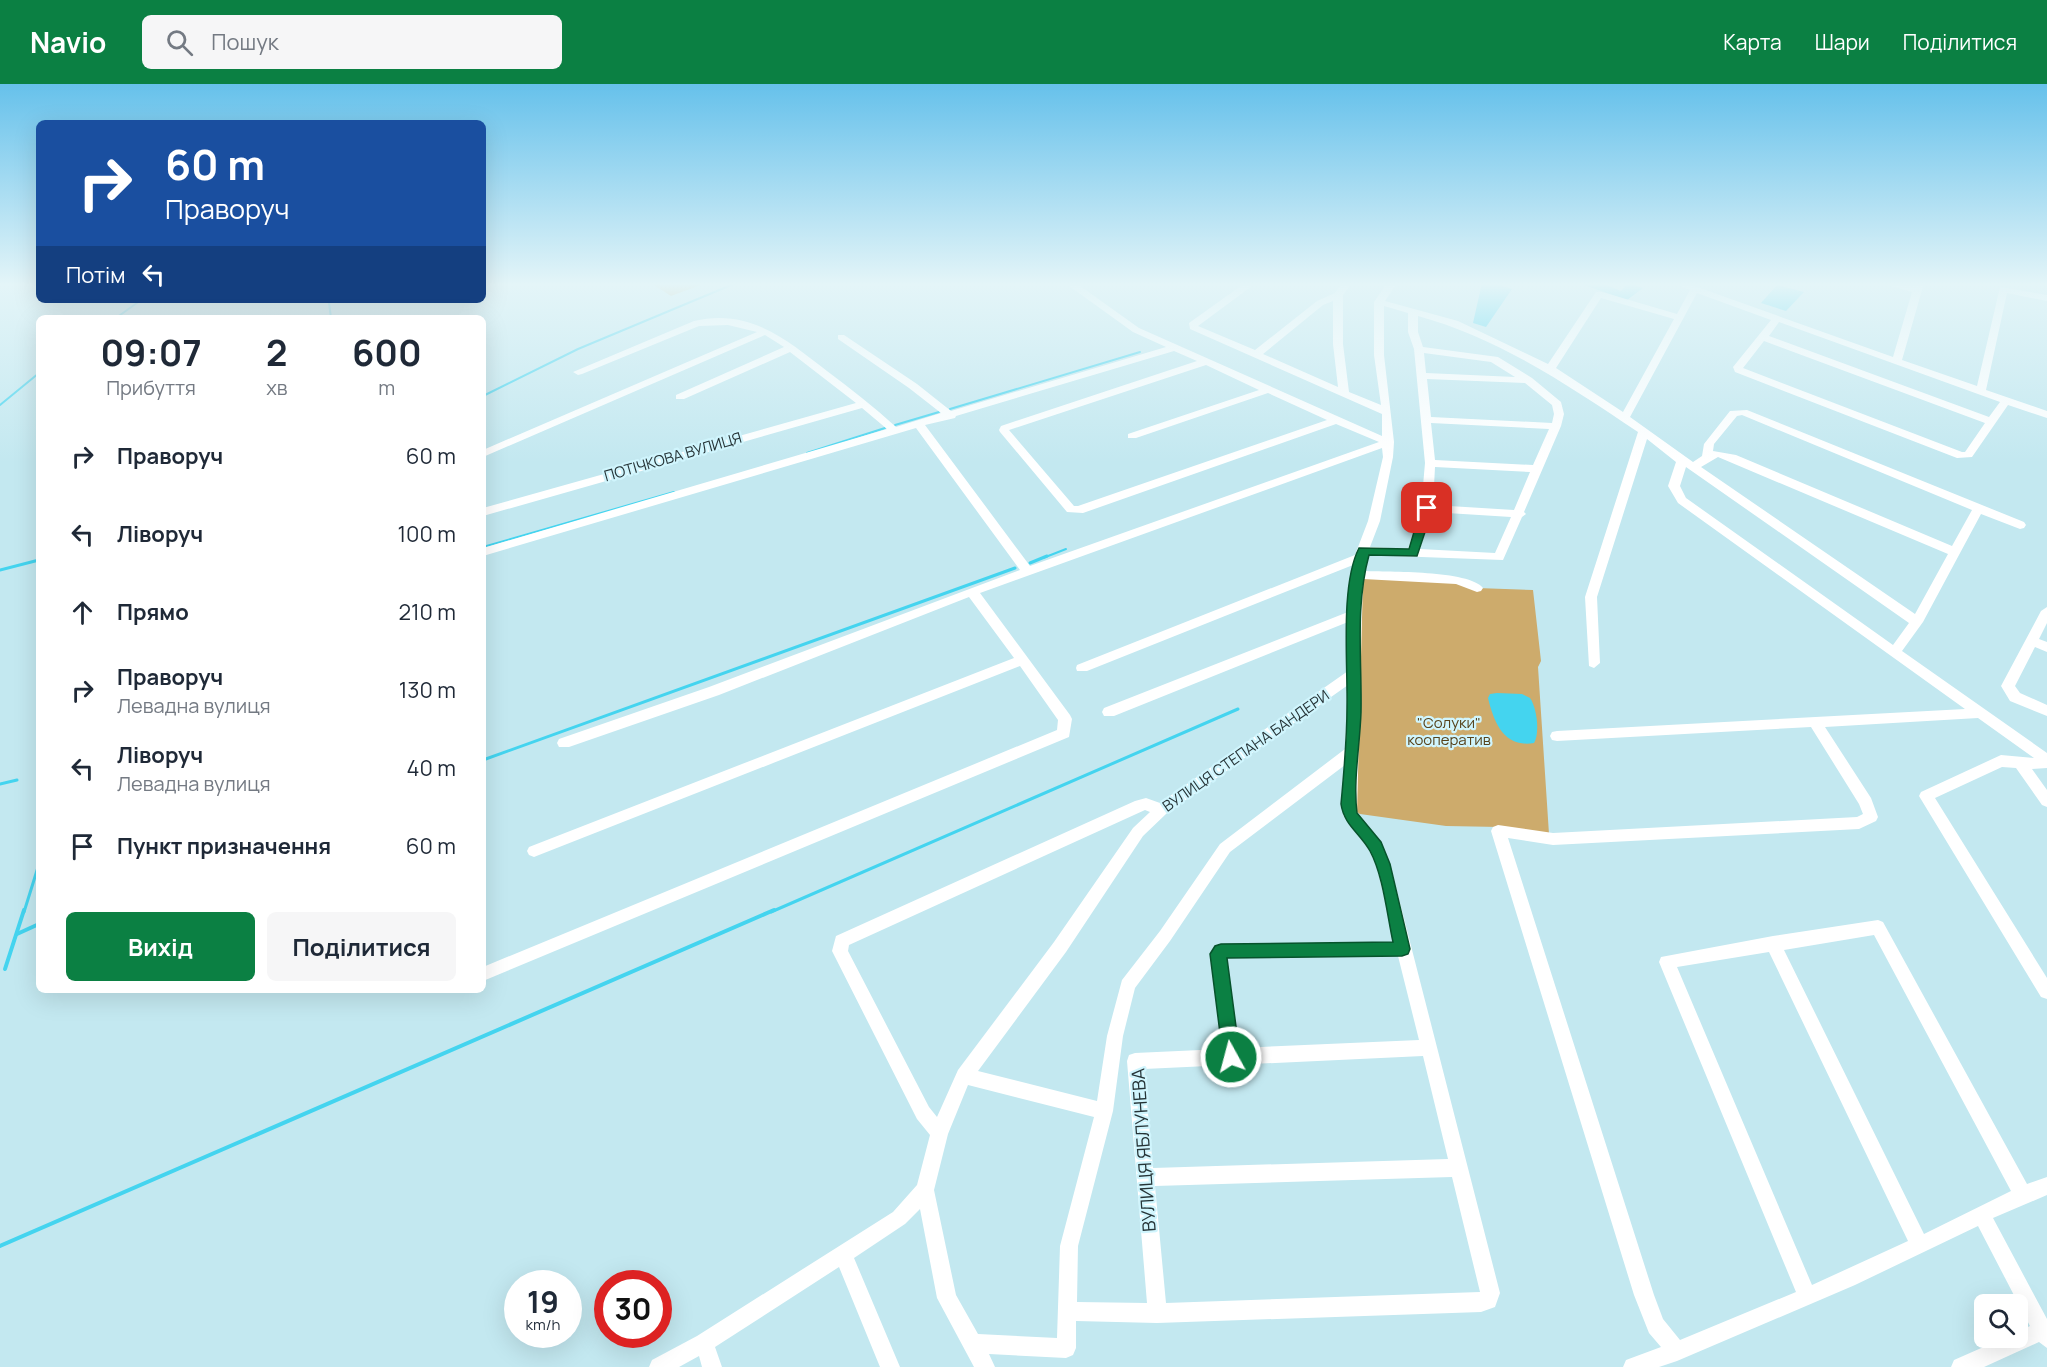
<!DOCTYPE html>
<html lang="uk">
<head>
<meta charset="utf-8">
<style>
	:root { --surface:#fff; --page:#f6f6f7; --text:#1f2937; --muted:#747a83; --accent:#0b8043 }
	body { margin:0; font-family:Manrope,sans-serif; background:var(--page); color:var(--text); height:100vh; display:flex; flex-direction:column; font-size:22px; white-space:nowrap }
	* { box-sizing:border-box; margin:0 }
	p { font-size:20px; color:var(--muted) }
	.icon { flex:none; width:33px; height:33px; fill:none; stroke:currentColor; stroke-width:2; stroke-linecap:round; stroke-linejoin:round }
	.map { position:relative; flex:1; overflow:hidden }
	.details { position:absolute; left:36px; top:231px; width:450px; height:678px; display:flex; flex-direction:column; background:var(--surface); border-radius:9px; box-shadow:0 6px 24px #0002 }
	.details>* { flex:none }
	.top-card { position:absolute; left:36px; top:36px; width:450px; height:183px; border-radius:9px; box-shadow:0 6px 24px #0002; background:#1a4fa0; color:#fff; overflow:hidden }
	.buttons { position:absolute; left:1974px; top:1210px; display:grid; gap:12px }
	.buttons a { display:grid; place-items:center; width:54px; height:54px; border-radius:9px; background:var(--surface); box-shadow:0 6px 24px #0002; font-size:30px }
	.speed { position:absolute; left:504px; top:1186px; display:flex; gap:12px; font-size:30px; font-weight:700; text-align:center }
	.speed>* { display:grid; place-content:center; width:78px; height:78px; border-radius:50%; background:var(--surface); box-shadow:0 6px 24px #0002; line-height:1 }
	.speed small { font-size:15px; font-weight:400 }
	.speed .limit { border:9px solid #d22; background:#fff; color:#111 }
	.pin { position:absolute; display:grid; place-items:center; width:51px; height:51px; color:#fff; margin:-26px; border-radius:12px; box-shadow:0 3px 9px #0006 }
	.me { position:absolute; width:66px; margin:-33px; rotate:353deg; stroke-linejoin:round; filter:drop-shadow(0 0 4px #0008) }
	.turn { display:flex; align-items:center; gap:21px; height:126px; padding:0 30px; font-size:27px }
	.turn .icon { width:78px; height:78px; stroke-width:2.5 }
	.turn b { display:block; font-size:42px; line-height:51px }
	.then { display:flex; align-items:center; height:57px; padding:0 30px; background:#0003; gap:12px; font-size:22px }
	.eta { display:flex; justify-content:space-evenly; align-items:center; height:102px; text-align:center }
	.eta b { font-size:36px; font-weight:700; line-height:42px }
	.primary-button { display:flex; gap:12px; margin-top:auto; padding:12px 30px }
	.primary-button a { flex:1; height:69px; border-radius:9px; background:var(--accent); color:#fff; font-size:24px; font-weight:700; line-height:69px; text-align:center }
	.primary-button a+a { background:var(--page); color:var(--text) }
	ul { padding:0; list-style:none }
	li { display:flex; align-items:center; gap:18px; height:78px; padding:0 30px }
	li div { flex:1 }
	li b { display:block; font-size:22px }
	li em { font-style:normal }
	header { display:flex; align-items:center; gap:36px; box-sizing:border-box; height:84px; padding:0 30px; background:var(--accent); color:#fff }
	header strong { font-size:28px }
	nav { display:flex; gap:33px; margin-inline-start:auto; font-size:21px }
	.search { width:420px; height:54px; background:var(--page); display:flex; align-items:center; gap:15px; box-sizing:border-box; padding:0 21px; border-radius:9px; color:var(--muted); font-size:22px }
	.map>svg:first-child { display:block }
</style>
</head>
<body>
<header>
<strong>Navio</strong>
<div class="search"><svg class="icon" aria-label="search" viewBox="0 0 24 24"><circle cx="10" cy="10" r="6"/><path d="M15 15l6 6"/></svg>Пошук</div>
<nav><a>Карта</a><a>Шари</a><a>Поділитися</a></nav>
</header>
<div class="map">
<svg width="2047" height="1283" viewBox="0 0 2047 1283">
	<rect width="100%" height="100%" fill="#c3e8f0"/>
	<!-- green -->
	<g fill="#cdab6c">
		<polygon points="651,199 706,199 671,212"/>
		<polygon points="1357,491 1462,499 1477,504 1533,506 1541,577 1538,583 1549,750 1500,743 1446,742 1360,730 1355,727"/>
	</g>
	<!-- water -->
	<g fill="#44d4ef">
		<polygon points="1482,199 1492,199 1512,205 1486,243 1473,239"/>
		<polygon points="1578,199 1602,199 1621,207 1628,199 1643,204 1627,216"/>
		<polygon points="1777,201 1804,208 1786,227 1761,219"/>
		<path d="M1497 609 1522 610 1530 614C1537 624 1540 649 1534 659 1504 664 1494 639 1488 614L1490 610Z"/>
	</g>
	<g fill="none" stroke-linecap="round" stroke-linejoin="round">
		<!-- stream-far2 -->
		<g stroke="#44d4ef" stroke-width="2">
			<polyline points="329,219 331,234"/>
			<polyline points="116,234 141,216"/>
			<polyline points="483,312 578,265 736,199"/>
			<polyline points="0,321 39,289"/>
			<polyline points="950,325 1140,268"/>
			<polyline points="895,341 939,328"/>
			<polyline points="807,369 885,344"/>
			<polyline points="483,463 674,408"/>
			<polyline points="1043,474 1066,465"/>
		</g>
		<!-- stream-far1 -->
		<g stroke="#44d4ef" stroke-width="3">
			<polyline points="1030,479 1047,472"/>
			<polyline points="0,486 39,476"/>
			<polyline points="483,676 1015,484"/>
			<polyline points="0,700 17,696"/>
			<polyline points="24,828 39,780"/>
			<polyline points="771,828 1238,625"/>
		</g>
		<!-- stream -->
		<g stroke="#44d4ef" stroke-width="4">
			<polyline points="17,850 39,840"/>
			<polyline points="5,885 24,826"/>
			<polyline points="0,1162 774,826"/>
		</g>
		<!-- minor -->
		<g fill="#fff" fill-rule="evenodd">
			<path d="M1065 199H1076L1139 244 1382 352V330L1190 245 1189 239 1245 199H1256L1198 242 1255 266 1317 217 1335 209 1342 199H1352L1343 211V260L1349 308 1381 321 1374 271V218L1387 199H1397L1385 217 1458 237 1548 280 1596 208H1602L1677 230 1690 206 1673 199H1686L1893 273 1912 208 1881 199H1896L1913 203 1914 199H1924L1902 276 1977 302 2000 203 2047 211V217L2007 209 1986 306 2047 327V334L2008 321 1972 373 1957 374 1735 288 1733 283 1771 236 1697 209 1630 333 1693 378 1702 372 1704 360 1730 327 1747 326 2024 438 2026 441 2024 444 2020 445 1981 430 1923 538 1902 567 2047 669V684L2032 685 2047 706V723L2042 721 2016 684 2002 683 1935 714 2047 894V915L2041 913 1919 712 1921 708 2001 671 2034 674 1978 634 1825 643 1871 714 1878 733 1876 737 1859 745 1553 761 1508 754 1654 1211 1663 1235 1680 1256 1796 1208 1659 878 1661 873 1773 852 1878 836 1883 838 2027 1100 2047 1093V1111L1993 1134 2047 1235V1264L2039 1258 1984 1283H1951L1954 1276 2004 1254H2018V1248L2030 1242 1978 1142 1855 1201 1677 1277 1659 1283H1623L1626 1276 1661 1263 1649 1249 1634 1211 1491 747 1493 743 1498 741 1553 749 1857 733 1863 730 1859 720 1811 643 1557 657 1552 656 1550 652 1552 648 1557 647 1965 625 1678 419 1668 402 1676 378 1647 355 1597 513 1600 579 1594 584 1589 582 1585 513 1638 348C1569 302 1499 254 1418 232V248L1423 263 1498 273 1532 294 1561 318 1564 330 1561 342 1524 428 1526 430 1522 433 1503 476 1367 471 1364 487C1388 488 1469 486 1483 504L1481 507 1477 508 1456 500 1363 495 1357 729 1380 758 1390 780 1500 1209 1495 1223 1481 1228 1157 1239 1076 1237V1264L1073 1271 1066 1274 989 1270 995 1283H974L937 1214 920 1125 905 1140 854 1174 900 1283H880L839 1183 715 1263 722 1283H702L699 1272 679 1283H649L652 1276 697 1252 893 1128 917 1101 930 1051 917 1035 832 867 836 852 1135 717 1146 714 1160 719 1348 587V538L1114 632H1104L1102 628 1104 624 1348 528 1353 481 1087 587H1077L1076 584 1077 581 1355 471 1368 437 1383 373 1382 364 980 509 1070 631 1072 635 1069 653 483 897V883L1057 646 1058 636 1020 582 539 771 534 773 529 771 527 767 529 763 1014 574 969 513 719 611 569 663H559L557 659 559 655 709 603 1020 486 916 344 483 472V464L887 345 862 324 483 432V424L856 319 790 268 684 315H676V311L784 263 765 251 483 373V366L757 248 728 241 699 242 582 290 578 291 573 288 694 237C750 224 787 256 827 287 851 305 874 323 896 343L941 329 909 304 838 255V251H844L917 300 951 327 1166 263 1133 248ZM1601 214 1674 235 1623 328 1556 284ZM1333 217V260L1338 303 1263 270 1323 221ZM1384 222 1408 229V248L1414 265 1425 379 1421 424 1408 465 1370 463 1380 437 1393 373 1394 358 1384 271ZM1779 238 2000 318 1989 333 1769 252ZM1764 257 1985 339 1965 368H1962L1743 284ZM1174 267 1197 277 1001 342 999 346 1000 348 1067 428 1083 429 1336 340 1379 358 1030 482 925 341 955 334 956 332ZM1424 269 1491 278 1515 293 1426 289ZM1206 281 1259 306 1128 350V354H1136L1268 309 1327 336 1078 422H1074L1009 346ZM1427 295 1525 299 1552 321 1554 330 1552 339 1431 333ZM1742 331 1972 426 1952 462 1736 371 1713 367 1714 360 1737 332ZM1431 339 1549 345 1533 381 1435 376ZM1718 373 1948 470 1915 530 1701 383ZM1435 383 1530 388 1514 426 1433 421ZM1686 383 1909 539 1893 561 1686 414 1680 402ZM1431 428 1511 433 1495 469 1420 465ZM1348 601 1345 665 1220 760 1160 847 1122 896 1107 952 1097 1017 978 987 1066 868 1143 752 1166 730ZM1345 681 1343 731 1369 766 1376 780 1395 858 1221 860 1215 862 1210 870 1222 965 1135 969 1129 971 1127 977 1147 1219 1077 1218 1078 1162 1113 1027 1123 952 1135 904 1170 857 1230 768ZM1145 726 1150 728 1133 744 1054 858 958 986 937 1033 929 1023 848 867 849 861ZM1874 851 2011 1107 1924 1150 1784 866ZM1769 868 1908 1157 1812 1201 1677 883ZM1398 872 1419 956 1238 964 1226 874ZM1423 972 1448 1075 1153 1084 1144 985ZM968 1001 1094 1033 1060 1162 1057 1254 978 1250 956 1211 934 1106 948 1050ZM1452 1093 1480 1208 1166 1219 1155 1102Z"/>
			<polygon points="2047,523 2047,539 2039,555 2047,558 2047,568 2035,563 2015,602 2020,609 2047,621 2047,632 2010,617 2001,602 2041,527"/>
		</g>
	</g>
	<!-- sky -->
	<linearGradient id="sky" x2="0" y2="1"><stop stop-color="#66c1eb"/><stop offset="0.53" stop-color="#e4f5f8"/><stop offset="1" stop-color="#e4f5f8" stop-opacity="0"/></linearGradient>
	<rect width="2047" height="378" fill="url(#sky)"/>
	<!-- route -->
	<path fill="#0b8043" stroke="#07532c" stroke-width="1.5" d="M1427 421 1433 424 1417 472 1369 471C1355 522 1362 575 1361 628 1360 661 1353 696 1357 729L1381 758 1390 780 1410 865 1408 870 1402 872 1227 874 1240 973 1237 979 1231 981 1225 979 1223 973 1210 870 1215 862 1221 860 1393 858C1387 830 1383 791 1370 767 1360 749 1344 741 1341 720 1344 688 1347 655 1347 623 1348 580 1340 501 1359 464L1409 465 1421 424Z"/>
	<g text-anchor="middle" stroke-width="4.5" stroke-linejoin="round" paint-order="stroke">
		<!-- street labels -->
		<g font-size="15" fill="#263437" stroke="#d0f5fd">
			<text transform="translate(673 373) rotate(-16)" y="5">ПОТІЧКОВА ВУЛИЦЯ</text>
			<text transform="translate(1246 667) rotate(-35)" y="5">ВУЛИЦЯ СТЕПАНА БАНДЕРИ</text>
		</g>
		<!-- park labels -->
		<g font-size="15" fill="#57431c" stroke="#d0f5fd">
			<text x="1449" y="644">"Солуки"<tspan x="1449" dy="17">кооператив</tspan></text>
		</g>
		<!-- near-street labels -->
		<g font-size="18" fill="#263437" stroke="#d0f5fd">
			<text transform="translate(1144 1066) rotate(-94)" y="6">ВУЛИЦЯ ЯБЛУНЕВА</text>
		</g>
	</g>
</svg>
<div class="buttons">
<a><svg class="icon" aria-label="search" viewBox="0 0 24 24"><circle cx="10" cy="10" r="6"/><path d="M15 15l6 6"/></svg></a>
</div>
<div class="speed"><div>19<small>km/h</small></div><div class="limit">30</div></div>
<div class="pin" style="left:1427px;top:424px;background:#d93025"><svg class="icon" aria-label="arrive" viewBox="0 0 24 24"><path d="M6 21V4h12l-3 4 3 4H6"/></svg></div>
<svg class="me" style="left:1231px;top:973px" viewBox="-20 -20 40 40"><circle r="17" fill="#0b8043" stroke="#fff" stroke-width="3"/><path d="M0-11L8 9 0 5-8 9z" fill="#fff"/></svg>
<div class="top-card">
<div class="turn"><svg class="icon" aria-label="right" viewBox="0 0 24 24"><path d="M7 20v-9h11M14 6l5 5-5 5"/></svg><div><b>60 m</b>Праворуч</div></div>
<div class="then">Потім<svg class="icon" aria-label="left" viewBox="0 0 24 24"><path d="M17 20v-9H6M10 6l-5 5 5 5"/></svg></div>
</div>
<section class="details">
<div class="eta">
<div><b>09:07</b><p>Прибуття</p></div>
<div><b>2</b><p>хв</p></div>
<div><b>600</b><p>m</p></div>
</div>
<ul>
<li><svg class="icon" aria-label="right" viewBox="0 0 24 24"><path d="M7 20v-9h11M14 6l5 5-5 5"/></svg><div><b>Праворуч</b></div><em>60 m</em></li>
<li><svg class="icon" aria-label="left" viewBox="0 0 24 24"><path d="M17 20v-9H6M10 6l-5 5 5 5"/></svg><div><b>Ліворуч</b></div><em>100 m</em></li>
<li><svg class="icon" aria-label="ahead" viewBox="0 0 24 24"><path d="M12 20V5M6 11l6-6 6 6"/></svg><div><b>Прямо</b></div><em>210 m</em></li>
<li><svg class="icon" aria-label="right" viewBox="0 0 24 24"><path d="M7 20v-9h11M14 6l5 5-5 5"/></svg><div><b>Праворуч</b><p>Левадна вулиця</p></div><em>130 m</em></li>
<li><svg class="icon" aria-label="left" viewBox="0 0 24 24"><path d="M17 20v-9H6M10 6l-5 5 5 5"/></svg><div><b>Ліворуч</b><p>Левадна вулиця</p></div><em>40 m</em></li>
<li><svg class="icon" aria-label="arrive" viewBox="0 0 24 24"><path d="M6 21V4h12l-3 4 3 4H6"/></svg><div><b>Пункт призначення</b></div><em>60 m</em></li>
</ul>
<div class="primary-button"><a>Вихід</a><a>Поділитися</a></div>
</section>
</div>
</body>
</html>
